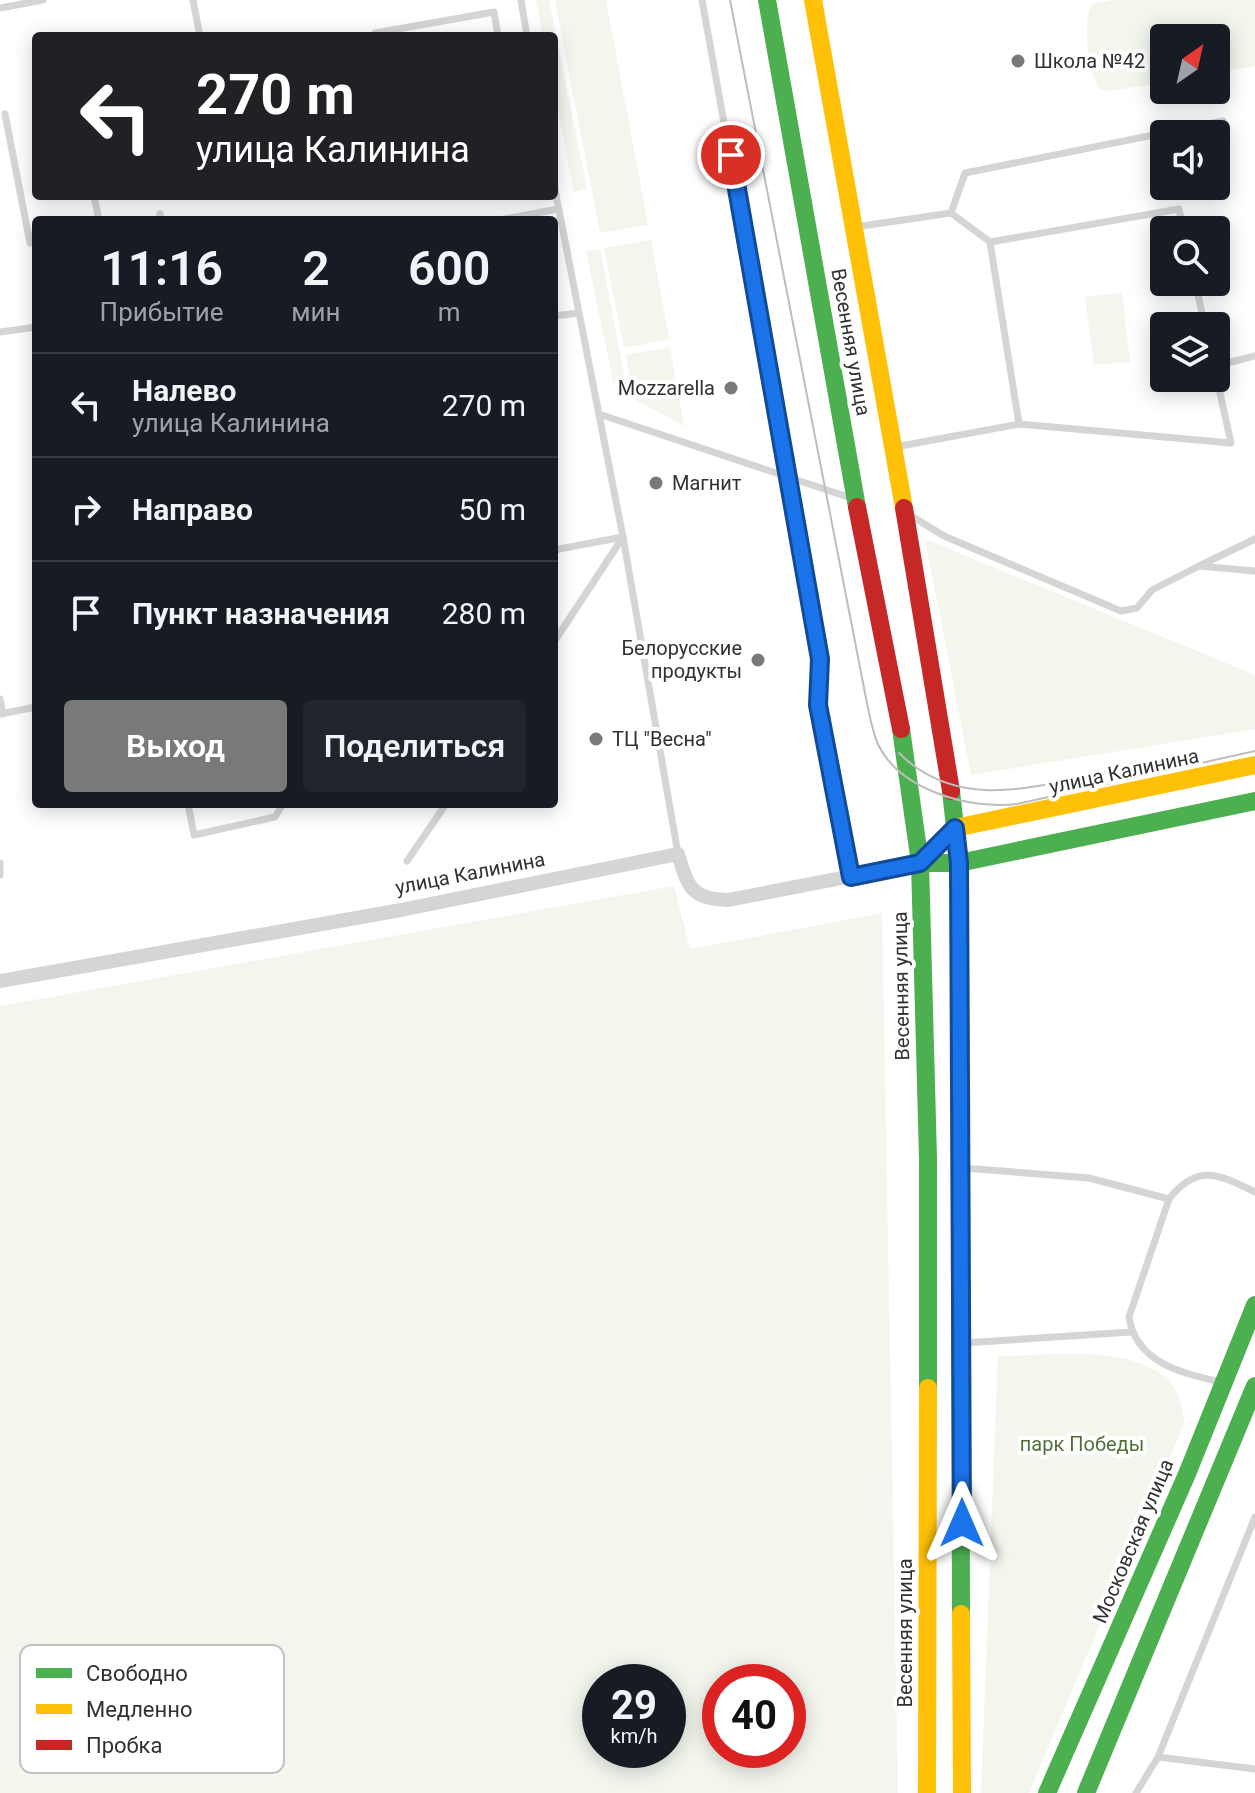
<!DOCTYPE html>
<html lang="ru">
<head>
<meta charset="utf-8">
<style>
	:root { --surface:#171b24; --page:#20242c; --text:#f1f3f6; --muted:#9ea1a6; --line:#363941; --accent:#797979 }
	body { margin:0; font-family:Roboto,sans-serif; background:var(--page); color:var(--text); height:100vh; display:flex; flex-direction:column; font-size:30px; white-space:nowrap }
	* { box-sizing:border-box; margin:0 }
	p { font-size:26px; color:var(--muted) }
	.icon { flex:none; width:44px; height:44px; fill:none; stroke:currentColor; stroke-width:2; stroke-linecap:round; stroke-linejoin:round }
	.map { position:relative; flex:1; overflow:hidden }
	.panel { position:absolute; left:32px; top:216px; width:526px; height:592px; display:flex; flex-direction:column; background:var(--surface); border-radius:8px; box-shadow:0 4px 20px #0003 }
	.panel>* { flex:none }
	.hud { position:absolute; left:32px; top:32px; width:526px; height:168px; border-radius:8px; box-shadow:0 4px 20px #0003; background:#202124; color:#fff; overflow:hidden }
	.needle { width:52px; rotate:34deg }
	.buttons { position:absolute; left:1150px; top:24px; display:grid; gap:16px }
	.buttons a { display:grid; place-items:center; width:80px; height:80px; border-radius:8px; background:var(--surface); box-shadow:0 4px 20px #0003; font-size:40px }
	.speed { position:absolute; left:582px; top:1664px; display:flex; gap:16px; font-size:40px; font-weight:700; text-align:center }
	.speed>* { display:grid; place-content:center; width:104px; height:104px; border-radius:50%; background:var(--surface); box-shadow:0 4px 20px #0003; line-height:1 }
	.speed small { font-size:20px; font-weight:400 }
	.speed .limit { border:12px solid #d22; background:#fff; color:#111 }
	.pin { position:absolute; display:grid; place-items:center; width:68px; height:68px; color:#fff; margin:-34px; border:4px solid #fff; border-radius:50%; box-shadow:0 2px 8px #0007 }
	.me { position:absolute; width:88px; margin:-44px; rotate:0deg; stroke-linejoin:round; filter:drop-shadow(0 0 6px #0008) }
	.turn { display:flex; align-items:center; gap:28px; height:168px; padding:0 32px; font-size:36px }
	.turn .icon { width:104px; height:104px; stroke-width:2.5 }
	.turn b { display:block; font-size:56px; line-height:68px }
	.eta { display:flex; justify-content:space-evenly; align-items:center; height:136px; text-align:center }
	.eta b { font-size:48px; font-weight:600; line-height:56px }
	.button { display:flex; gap:16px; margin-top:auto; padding:16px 32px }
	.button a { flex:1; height:92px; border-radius:8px; background:var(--accent); color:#fff; font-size:32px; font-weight:600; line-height:92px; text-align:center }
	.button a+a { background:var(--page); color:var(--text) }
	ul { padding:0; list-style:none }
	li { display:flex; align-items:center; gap:24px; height:104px; padding:0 32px; border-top:2px solid var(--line) }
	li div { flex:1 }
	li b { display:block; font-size:30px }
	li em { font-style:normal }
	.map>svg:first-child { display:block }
</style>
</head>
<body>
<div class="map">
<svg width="1255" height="1793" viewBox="0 0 1255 1793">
	<rect width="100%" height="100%" fill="#fff"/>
	<!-- green -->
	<g fill="#f2f6ed" fill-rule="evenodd">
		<polygon points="536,0 549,0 587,189 574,192 554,91 554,36 543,36"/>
		<polygon points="555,0 606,0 648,225 600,233"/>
		<path d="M1112 0H1255V66L1216 73V38H1164V82L1110 91 1100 89C1089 76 1081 17 1093 4Z"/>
		<polygon points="651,240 669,339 624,348 604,248"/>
		<polygon points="600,249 628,395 614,385 586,251"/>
		<polygon points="1122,293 1130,362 1094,365 1085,297"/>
		<polygon points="670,347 684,426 634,399 626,355"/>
		<polygon points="925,539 1255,675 1255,729 971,775"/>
		<path d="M674 886 690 949 882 913 898 1793H0V1006ZM600 1682H668V1750H600ZM720 1682H788V1750H720Z"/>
		<path d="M998 1356C1058 1356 1183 1335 1184 1424L1029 1793H981Z"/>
	</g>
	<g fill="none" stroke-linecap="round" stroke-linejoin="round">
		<!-- lane -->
		<g stroke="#d5d5d5" stroke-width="7">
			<polyline points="193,0 200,36"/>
			<polyline points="521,0 527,36"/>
			<polyline points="702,0 820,659 818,705 851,877"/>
			<polyline points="0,8 43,0"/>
			<polyline points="375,36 375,33 494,12 498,36"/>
			<polyline points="5,114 30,243 36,242"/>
			<polyline points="554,185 623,537 678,854"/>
			<polyline points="94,196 99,220"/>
			<polyline points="951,213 965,173 1223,121"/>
			<polyline points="160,214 160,220"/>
			<polyline points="499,220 558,209"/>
			<polyline points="855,227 951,213 990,242"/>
			<polyline points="1195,282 1205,326"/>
			<polyline points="554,316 578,313"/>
			<polyline points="0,332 36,327"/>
			<polyline points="1216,366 1255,356"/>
			<polyline points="599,414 851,498"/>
			<polyline points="1019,424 990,242 1179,209 1183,230"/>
			<polyline points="895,447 1019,424 1231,443 1216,375"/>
			<polyline points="910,515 944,536 1121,611 1137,608 1152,590 1199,566 1255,571"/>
			<polyline points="554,550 623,537"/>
			<polyline points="1201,565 1255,539"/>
			<polyline points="554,642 623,537"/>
			<polyline points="0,699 3,714"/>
			<polyline points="0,714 36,707"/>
			<polyline points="188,804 194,835 275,817 283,804"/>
			<polyline points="407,861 446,804"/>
			<polyline points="0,863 0,875"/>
			<polyline points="964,1168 1089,1178 1169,1199"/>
			<polyline points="963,1343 1131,1332"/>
			<path d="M1220 1382C1182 1373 1136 1363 1129 1317L1169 1199C1197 1163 1219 1174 1255 1192"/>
			<polyline points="1158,1757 1255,1769"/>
			<polyline points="1136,1793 1158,1757 1255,1517"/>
		</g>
		<!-- street -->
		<path stroke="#d5d5d5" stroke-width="14" d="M0 981 401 910 678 854C688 887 691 899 728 900L920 863"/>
		<!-- fast -->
		<g stroke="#4caf50" stroke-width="18">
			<polyline points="767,0 857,507"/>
			<polyline points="901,729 920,863 928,1158 928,1388"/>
			<polyline points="951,791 959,863 961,1614"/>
			<polyline points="920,863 959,863 1255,801"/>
			<polyline points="1047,1793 1187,1474 1255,1305"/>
			<polyline points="1086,1793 1255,1386"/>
		</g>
		<!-- slow -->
		<g stroke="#ffc107" stroke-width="18">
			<polyline points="813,0 904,508"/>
			<polyline points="920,863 955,828 1255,765"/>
			<polyline points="961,1614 962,1793"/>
			<polyline points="927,1793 928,1388"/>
		</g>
		<!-- jam -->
		<g stroke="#c62828" stroke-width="18">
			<polyline points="857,507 901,729"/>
			<polyline points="904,508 951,791"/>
		</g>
		<!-- tram -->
		<g stroke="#bdbdbd" stroke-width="2">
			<path d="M730 0 865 693C868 709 871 726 877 742 898 790 970 810 1017 804L1255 751"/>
			<path d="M899 753C959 813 1038 786 1110 771"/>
		</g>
	</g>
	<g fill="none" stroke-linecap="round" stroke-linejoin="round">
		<defs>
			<polyline id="route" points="731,155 820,659 818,705 851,877 920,863 955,828 959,863 962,1523"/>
		</defs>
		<!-- route casing -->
		<use href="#route" stroke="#114b97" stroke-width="20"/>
		<!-- route -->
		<use href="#route" stroke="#1a73e8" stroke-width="14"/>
	</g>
	<!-- markers -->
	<g fill="#797979" stroke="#fff" stroke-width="3">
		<circle cx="1018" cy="61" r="8"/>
		<circle cx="731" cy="388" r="8"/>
		<circle cx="656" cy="483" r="8"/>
		<circle cx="758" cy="660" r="8"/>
		<circle cx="596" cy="739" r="8"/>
	</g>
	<g text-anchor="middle" stroke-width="8" stroke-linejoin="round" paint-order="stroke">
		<!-- poi labels -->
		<g font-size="20" fill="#313131" stroke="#fff" text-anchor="start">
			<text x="1034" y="68">Школа №42</text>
			<text x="715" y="395" text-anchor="end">Mozzarella</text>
			<text x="672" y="490">Магнит</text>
			<text x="742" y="655" text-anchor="end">Белорусские<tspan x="742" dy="23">продукты</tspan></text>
			<text x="612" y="746">ТЦ "Весна"</text>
		</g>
		<!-- street labels -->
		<g font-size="20" fill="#313131" stroke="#fff">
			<text transform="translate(851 342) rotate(80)" y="7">Весенняя улица</text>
			<text transform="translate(1124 771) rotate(-12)" y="7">улица Калинина</text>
			<text transform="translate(470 873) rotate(-11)" y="7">улица Калинина</text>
			<text transform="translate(901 986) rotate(-91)" y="7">Весенняя улица</text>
			<text transform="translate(1133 1541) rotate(-67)" y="7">Московская улица</text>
			<text transform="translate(905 1633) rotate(-90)" y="7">Весенняя улица</text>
		</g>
		<!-- park labels -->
		<g font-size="20" fill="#53703a" stroke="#fff">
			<text x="1082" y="1451">парк Победы</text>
		</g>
	</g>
	<!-- legend -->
	<rect x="20" y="1645" width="264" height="128" rx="12" fill="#fff" stroke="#c1c1c1" stroke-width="2"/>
	<rect x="36" y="1668" width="36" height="10" fill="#4caf50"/>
	<rect x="36" y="1704" width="36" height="10" fill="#ffc107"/>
	<rect x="36" y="1740" width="36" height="10" fill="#c62828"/>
	<g font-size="22" fill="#313131">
		<text x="86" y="1681">Свободно</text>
		<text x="86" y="1717">Медленно</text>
		<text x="86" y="1753">Пробка</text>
	</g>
</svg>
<div class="buttons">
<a><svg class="needle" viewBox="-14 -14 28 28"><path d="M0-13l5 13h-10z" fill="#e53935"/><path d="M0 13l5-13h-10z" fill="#9ea1a6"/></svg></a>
<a><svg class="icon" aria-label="sound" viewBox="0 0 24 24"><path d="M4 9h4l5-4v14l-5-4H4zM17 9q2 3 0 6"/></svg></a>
<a><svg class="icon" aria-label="search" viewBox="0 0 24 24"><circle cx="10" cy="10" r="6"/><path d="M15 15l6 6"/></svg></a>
<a><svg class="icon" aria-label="layers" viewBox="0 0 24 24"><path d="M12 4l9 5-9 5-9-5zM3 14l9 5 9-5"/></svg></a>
</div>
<div class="speed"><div>29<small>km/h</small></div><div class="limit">40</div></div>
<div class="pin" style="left:731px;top:155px;background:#d93025"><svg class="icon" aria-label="arrive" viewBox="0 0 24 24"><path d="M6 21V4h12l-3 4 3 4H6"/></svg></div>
<svg class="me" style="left:962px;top:1523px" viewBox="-20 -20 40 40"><path d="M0-17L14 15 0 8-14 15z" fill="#1a73e8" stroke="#fff" stroke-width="4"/></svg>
<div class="hud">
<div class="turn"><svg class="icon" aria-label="left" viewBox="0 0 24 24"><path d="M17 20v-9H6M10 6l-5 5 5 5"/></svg><div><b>270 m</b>улица Калинина</div></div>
</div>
<section class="panel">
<div class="eta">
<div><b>11:16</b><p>Прибытие</p></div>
<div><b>2</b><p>мин</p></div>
<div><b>600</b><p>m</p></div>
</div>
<ul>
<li><svg class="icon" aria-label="left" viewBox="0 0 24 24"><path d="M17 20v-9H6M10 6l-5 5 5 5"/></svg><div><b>Налево</b><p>улица Калинина</p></div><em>270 m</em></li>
<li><svg class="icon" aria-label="right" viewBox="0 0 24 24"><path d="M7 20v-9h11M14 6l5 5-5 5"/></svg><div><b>Направо</b></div><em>50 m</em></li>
<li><svg class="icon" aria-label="arrive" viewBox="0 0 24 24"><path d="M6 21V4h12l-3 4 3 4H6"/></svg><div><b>Пункт назначения</b></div><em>280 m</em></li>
</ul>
<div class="button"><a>Выход</a><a>Поделиться</a></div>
</section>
</div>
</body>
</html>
